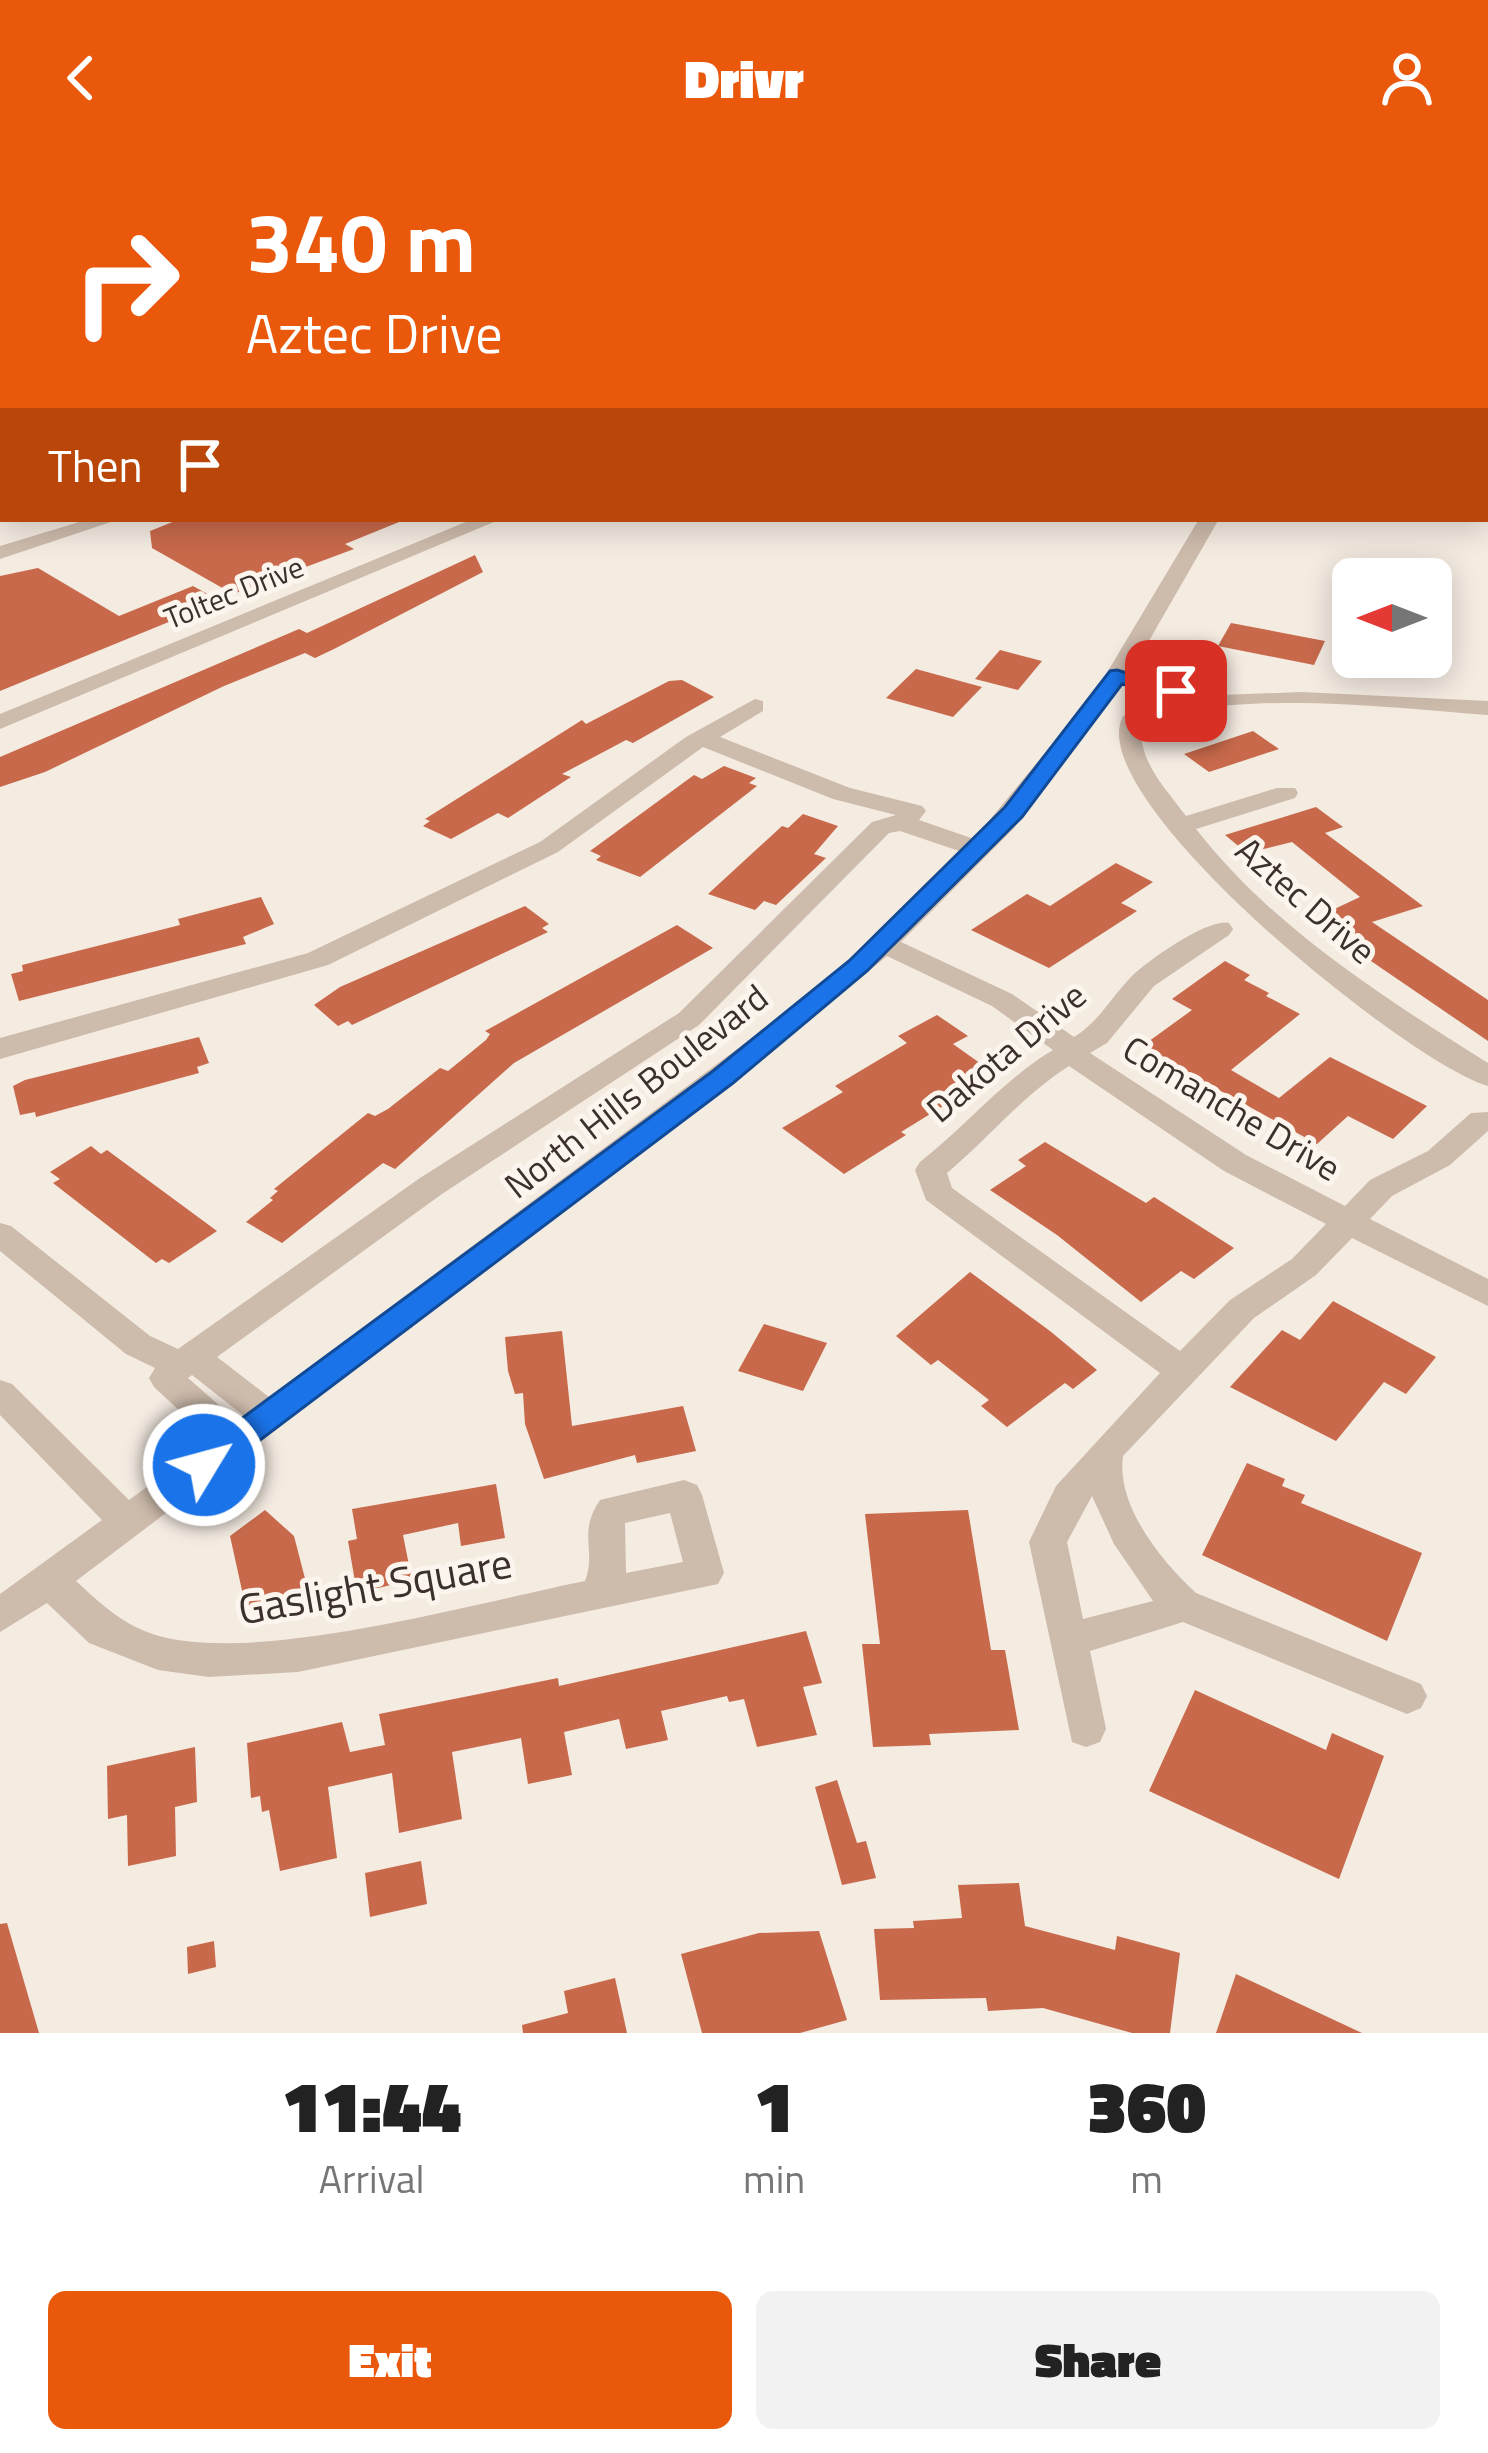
<!DOCTYPE html>
<html lang="en">
<head>
<meta charset="utf-8">
<style>
	:root { --surface:#fff; --page:#f2f2f2; --text:#222; --muted:#767676; --accent:#ea580c }
	body { margin:0; font-family:"Titillium Web",sans-serif; background:var(--page); color:var(--text); height:100vh; display:flex; flex-direction:column; font-size:45px; white-space:nowrap }
	* { box-sizing:border-box; margin:0 }
	p { font-size:39px; color:var(--muted) }
	.icon { flex:none; width:66px; height:66px; fill:none; stroke:currentColor; stroke-width:2; stroke-linecap:round; stroke-linejoin:round }
	.map { position:relative; height:1877px; overflow:hidden }
	.drawer { display:flex; flex-direction:column; background:var(--surface); flex:1 }
	.drawer>* { flex:none }
	.top-card { position:absolute; left:0px; top:0px; width:1488px; height:366px; box-shadow:0 6px 30px #0003; background:#ea580c; color:#fff; overflow:hidden }
	.needle { width:78px; rotate:270deg }
	.buttons { position:absolute; left:1332px; top:402px; display:grid; gap:24px }
	.buttons a { display:grid; place-items:center; width:120px; height:120px; border-radius:18px; background:var(--surface); box-shadow:0 6px 30px #0003; font-size:60px }
	.pin { position:absolute; display:grid; place-items:center; width:102px; height:102px; color:#fff; margin:-51px; border-radius:24px; box-shadow:0 6px 18px #0006 }
	.me { position:absolute; width:132px; margin:-66px; rotate:53deg; stroke-linejoin:round; filter:drop-shadow(0 0 9px #0008) }
	.turn { display:flex; align-items:center; gap:42px; height:252px; padding:0 48px; font-size:54px }
	.turn .icon { width:156px; height:156px; stroke-width:2.5 }
	.turn b { display:block; font-size:84px; line-height:102px }
	.then { display:flex; align-items:center; height:114px; padding:0 48px; background:#0003; gap:24px; font-size:45px }
	.eta { display:flex; justify-content:space-evenly; align-items:center; height:204px; text-align:center }
	.eta b { font-size:72px; font-weight:800; line-height:84px }
	.action { display:flex; gap:24px; margin-top:auto; padding:24px 48px }
	.action a { flex:1; height:138px; border-radius:18px; background:var(--accent); color:#fff; font-size:48px; font-weight:800; line-height:138px; text-align:center }
	.action a+a { background:var(--page); color:var(--text) }
	header { display:flex; justify-content:space-between; align-items:center; height:156px; padding:0 48px; background:var(--accent); color:#fff; font-size:54px; font-weight:800 }
	.map>svg:first-child { display:block }
</style>
</head>
<body>
<header><svg class="icon" aria-label="back" viewBox="0 0 24 24"><path d="M15 5l-7 7 7 7"/></svg>Drivr<svg class="icon" aria-label="person" viewBox="0 0 24 24"><circle cx="12" cy="8" r="4"/><path d="M4 21q1-7 8-7t8 7"/></svg></header>
<div class="map">
<svg width="1488" height="1877" viewBox="0 0 1488 1877">
	<rect width="100%" height="100%" fill="#f4ebe1"/>
	<!-- building -->
	<g fill="#c8694b">
		<polygon points="180,363 404,363 404,364 345,388 354,393 233,438 152,392 150,375"/>
		<polygon points="475,399 483,416 334,493 315,502 305,497 224,530 45,616 0,631 0,601 299,473 307,477"/>
		<polygon points="38,412 119,460 193,430 220,445 0,535 0,420"/>
		<polygon points="1231,467 1325,485 1314,509 1218,490"/>
		<polygon points="1000,494 1042,505 1018,534 975,523"/>
		<polygon points="916,513 982,531 953,561 886,542"/>
		<polygon points="682,524 714,541 633,587 626,584 562,618 571,621 508,662 498,657 451,683 423,670 430,665 425,663 582,564 586,568 669,525"/>
		<polygon points="1253,575 1279,593 1209,616 1184,598"/>
		<polygon points="724,610 756,622 749,627 757,630 640,721 596,704 601,700 590,695 694,619 702,623"/>
		<polygon points="1316,651 1343,671 1325,677 1423,750 1372,766 1488,844 1488,885 1311,764 1360,741 1292,686 1247,697 1225,679"/>
		<polygon points="803,658 838,670 814,698 826,702 776,749 764,745 755,754 708,738 782,670 788,672"/>
		<polygon points="1116,707 1153,726 1121,747 1137,755 1049,812 971,774 1027,738 1050,750"/>
		<polygon points="261,741 274,768 243,781 246,788 19,845 11,818 23,815 22,809 180,769 178,763"/>
		<polygon points="525,750 549,768 542,772 548,776 352,869 348,865 338,870 314,849 340,831"/>
		<polygon points="677,769 713,792 514,907 395,1013 383,1007 282,1087 246,1066 273,1044 270,1042 278,1035 274,1033 368,957 375,960 388,953 440,912 448,915 486,884 490,878 485,875"/>
		<polygon points="1225,805 1250,819 1244,824 1269,837 1266,840 1300,858 1231,914 1279,942 1330,901 1427,950 1393,983 1348,960 1317,988 1141,891 1192,854 1172,843"/>
		<polygon points="937,859 968,880 953,888 984,910 949,931 961,939 901,976 906,979 844,1018 782,972 843,936 835,930 907,887 898,880"/>
		<polygon points="199,881 209,907 197,911 199,917 36,961 35,956 20,959 13,930 25,924"/>
		<polygon points="1045,986 1146,1047 1154,1041 1234,1092 1194,1123 1181,1115 1141,1146 1057,1079 990,1034 1026,1010 1018,1004"/>
		<polygon points="91,990 101,998 107,994 217,1075 169,1107 162,1103 156,1107 53,1027 60,1023 50,1016"/>
		<polygon points="970,1116 1050,1175 1097,1214 1073,1233 1065,1227 1007,1271 981,1250 989,1244 938,1204 931,1209 896,1180"/>
		<polygon points="1333,1145 1436,1201 1406,1238 1384,1226 1336,1285 1230,1231 1282,1174 1300,1184"/>
		<polygon points="764,1168 827,1187 803,1235 738,1215"/>
		<polygon points="562,1175 572,1270 683,1250 696,1295 637,1307 635,1299 544,1323 525,1268 523,1237 515,1238 508,1215 505,1181"/>
		<polygon points="1247,1307 1285,1323 1282,1330 1305,1339 1301,1347 1422,1397 1387,1485 1202,1399"/>
		<polygon points="496,1328 505,1382 461,1390 458,1367 403,1379 412,1424 357,1437 348,1385 357,1383 352,1353"/>
		<polygon points="265,1354 294,1380 309,1438 247,1457 230,1380"/>
		<polygon points="968,1354 991,1494 1005,1494 1019,1574 929,1578 931,1589 873,1591 862,1488 880,1488 865,1358"/>
		<polygon points="806,1475 822,1527 803,1531 817,1579 757,1591 744,1543 729,1546 727,1540 661,1555 668,1584 626,1593 619,1563 564,1576 572,1619 528,1628 521,1582 452,1596 462,1663 399,1677 392,1617 328,1631 337,1702 280,1715 269,1654 262,1656 260,1640 251,1642 247,1587 342,1566 350,1596 385,1589 379,1558 558,1522 559,1530"/>
		<polygon points="1195,1534 1326,1594 1332,1577 1384,1600 1339,1723 1149,1635"/>
		<polygon points="195,1591 197,1646 175,1651 176,1700 128,1710 127,1659 108,1663 107,1610"/>
		<polygon points="837,1624 857,1687 866,1685 876,1722 842,1729 815,1631"/>
		<polygon points="421,1705 427,1748 370,1761 365,1717"/>
		<polygon points="1019,1727 1025,1770 1115,1794 1117,1780 1180,1797 1170,1877 1132,1877 1043,1852 988,1855 986,1842 880,1844 874,1773 914,1772 913,1765 962,1762 958,1729"/>
		<polygon points="7,1767 39,1877 0,1877 0,1768"/>
		<polygon points="819,1775 847,1864 800,1877 702,1877 681,1798 759,1777"/>
		<polygon points="214,1785 216,1811 188,1818 187,1791"/>
		<polygon points="1236,1818 1362,1877 1216,1877"/>
		<polygon points="615,1822 627,1877 523,1877 522,1869 568,1857 564,1835"/>
	</g>
	<g fill="none" stroke-linecap="round" stroke-linejoin="round">
		<!-- minor -->
		<g fill="#cdbbac" fill-rule="evenodd">
			<rect x="1114" y="0" width="14" height="3"/>
			<polygon points="1155,0 1169,0 1170,3 1156,3"/>
			<polygon points="1246,0 1260,0 1262,3 1248,3"/>
			<polygon points="1292,0 1306,0 1308,3 1294,3"/>
			<rect x="1485" y="31" width="3" height="8"/>
			<polygon points="1485,62 1488,63 1488,74 1485,73"/>
			<rect x="1485" y="118" width="3" height="10"/>
			<polygon points="3,129 3,141 0,142 0,130"/>
			<polygon points="1485,160 1488,161 1488,171 1485,170"/>
			<polygon points="89,363 120,363 0,403 0,390"/>
			<polygon points="473,363 501,363 0,573 0,558"/>
			<path d="M1199 363H1219L1131 516 1172 526 1194 540 1302 536 1488 545V559C1393 552 1228 531 1142 569 1137 604 1166 633 1186 660L1277 632H1295L1298 637 1295 642 1196 673C1273 772 1383 841 1488 907V930C1409 908 1079 642 1123 560L1169 545 1156 536 1123 528 1014 672 901 786 1012 838 1074 881C1099 866 1112 840 1132 820 1149 804 1208 762 1229 767L1233 773 1229 779 1154 830 1107 887 1090 897 1246 999 1345 1050 1370 1024 1428 995 1471 957 1488 956V975L1450 1009 1392 1040 1370 1063 1488 1123V1150L1352 1082 1316 1119 1254 1162 1123 1300C1116 1350 1162 1406 1196 1437L1421 1528 1427 1540 1421 1552 1407 1558 1183 1466 1090 1495 1106 1573 1100 1586 1086 1591 1072 1586 1029 1386 1056 1330 1160 1217 926 1044 915 1014 920 1006C966 970 1003 924 1053 894L992 850 887 800 733 928 76 1425C102 1449 124 1470 159 1480 261 1508 476 1447 585 1425 597 1394 577 1378 600 1344L684 1324 697 1329 702 1339 724 1417 718 1428 298 1516 209 1521 158 1514 89 1487 47 1447 0 1476V1438L102 1364 0 1259V1224L12 1228 129 1344 211 1284 154 1231 149 1222 155 1212 126 1198 0 1095V1067L11 1070 150 1180 178 1193 420 1022 679 857 872 666 896 659 833 643 703 591 558 696 328 809 0 903V882L308 797 540 686 686 581 755 543 763 545V555L720 581 850 632 922 650 926 655 919 664 974 683 1096 535ZM900 675 962 696 860 794 787 856 269 1241 217 1201 442 1038 699 869 889 677ZM1069 910 1224 1015 1326 1068 1292 1103 1230 1144 1180 1195 952 1032 947 1017C989 982 1023 939 1069 910ZM192 1219 244 1260 237 1265 188 1222ZM1092 1340 1114 1388 1153 1445 1083 1463 1067 1386ZM670 1357 683 1406 626 1417 625 1367Z"/>
		</g>
		<!-- major -->
		<g fill="#7d675c" fill-rule="evenodd">
			<polygon points="1410,0 1436,0 1438,3 1412,3"/>
			<rect x="1485" y="12" width="3" height="8"/>
		</g>
	</g>
	<!-- route -->
	<polygon fill="#1a73e8" stroke="#114b97" stroke-width="3" points="1117,514 1187,535 1176,542 1122,528 1022,661 867,815 733,927 215,1318 204,1322 192,1318 187,1309 192,1299 713,915 849,805 1005,651 1110,515"/>
	<g text-anchor="middle" stroke-width="10" stroke-linejoin="round" paint-order="stroke">
		<!-- far-street labels -->
		<g font-size="30" fill="#3b302b" stroke="#fbf5ee">
			<text transform="translate(234 437) rotate(-22)" y="10">Toltec Drive</text>
		</g>
		<!-- street labels -->
		<g font-size="36" fill="#3b302b" stroke="#fbf5ee">
			<text transform="translate(1306 744) rotate(41)" y="13">Aztec Drive</text>
			<text transform="translate(1006 896) rotate(-40)" y="13">Dakota Drive</text>
			<text transform="translate(636 935) rotate(-38)" y="13">North Hills Boulevard</text>
			<text transform="translate(1232 952) rotate(31)" y="13">Comanche Drive</text>
		</g>
		<!-- near-street labels -->
		<g font-size="42" fill="#3b302b" stroke="#fbf5ee">
			<text transform="translate(375 1430) rotate(-10)" y="15">Gaslight Square</text>
		</g>
	</g>
</svg>
<div class="buttons">
<a><svg class="needle" viewBox="-14 -14 28 28"><path d="M0-13l5 13h-10z" fill="#e53935"/><path d="M0 13l5-13h-10z" fill="#767676"/></svg></a>
</div>
<div class="pin" style="left:1176px;top:535px;background:#d93025"><svg class="icon" aria-label="arrive" viewBox="0 0 24 24"><path d="M6 21V4h12l-3 4 3 4H6"/></svg></div>
<svg class="me" style="left:204px;top:1309px" viewBox="-20 -20 40 40"><circle r="17" fill="#1a73e8" stroke="#fff" stroke-width="3"/><path d="M0-11L8 9 0 5-8 9z" fill="#fff"/></svg>
<div class="top-card">
<div class="turn"><svg class="icon" aria-label="right" viewBox="0 0 24 24"><path d="M7 20v-9h11M14 6l5 5-5 5"/></svg><div><b>340 m</b>Aztec Drive</div></div>
<div class="then">Then<svg class="icon" aria-label="arrive" viewBox="0 0 24 24"><path d="M6 21V4h12l-3 4 3 4H6"/></svg></div>
</div>
</div>
<section class="drawer">
<div class="eta">
<div><b>11:44</b><p>Arrival</p></div>
<div><b>1</b><p>min</p></div>
<div><b>360</b><p>m</p></div>
</div>
<div class="action"><a>Exit</a><a>Share</a></div>
</section>
</body>
</html>
